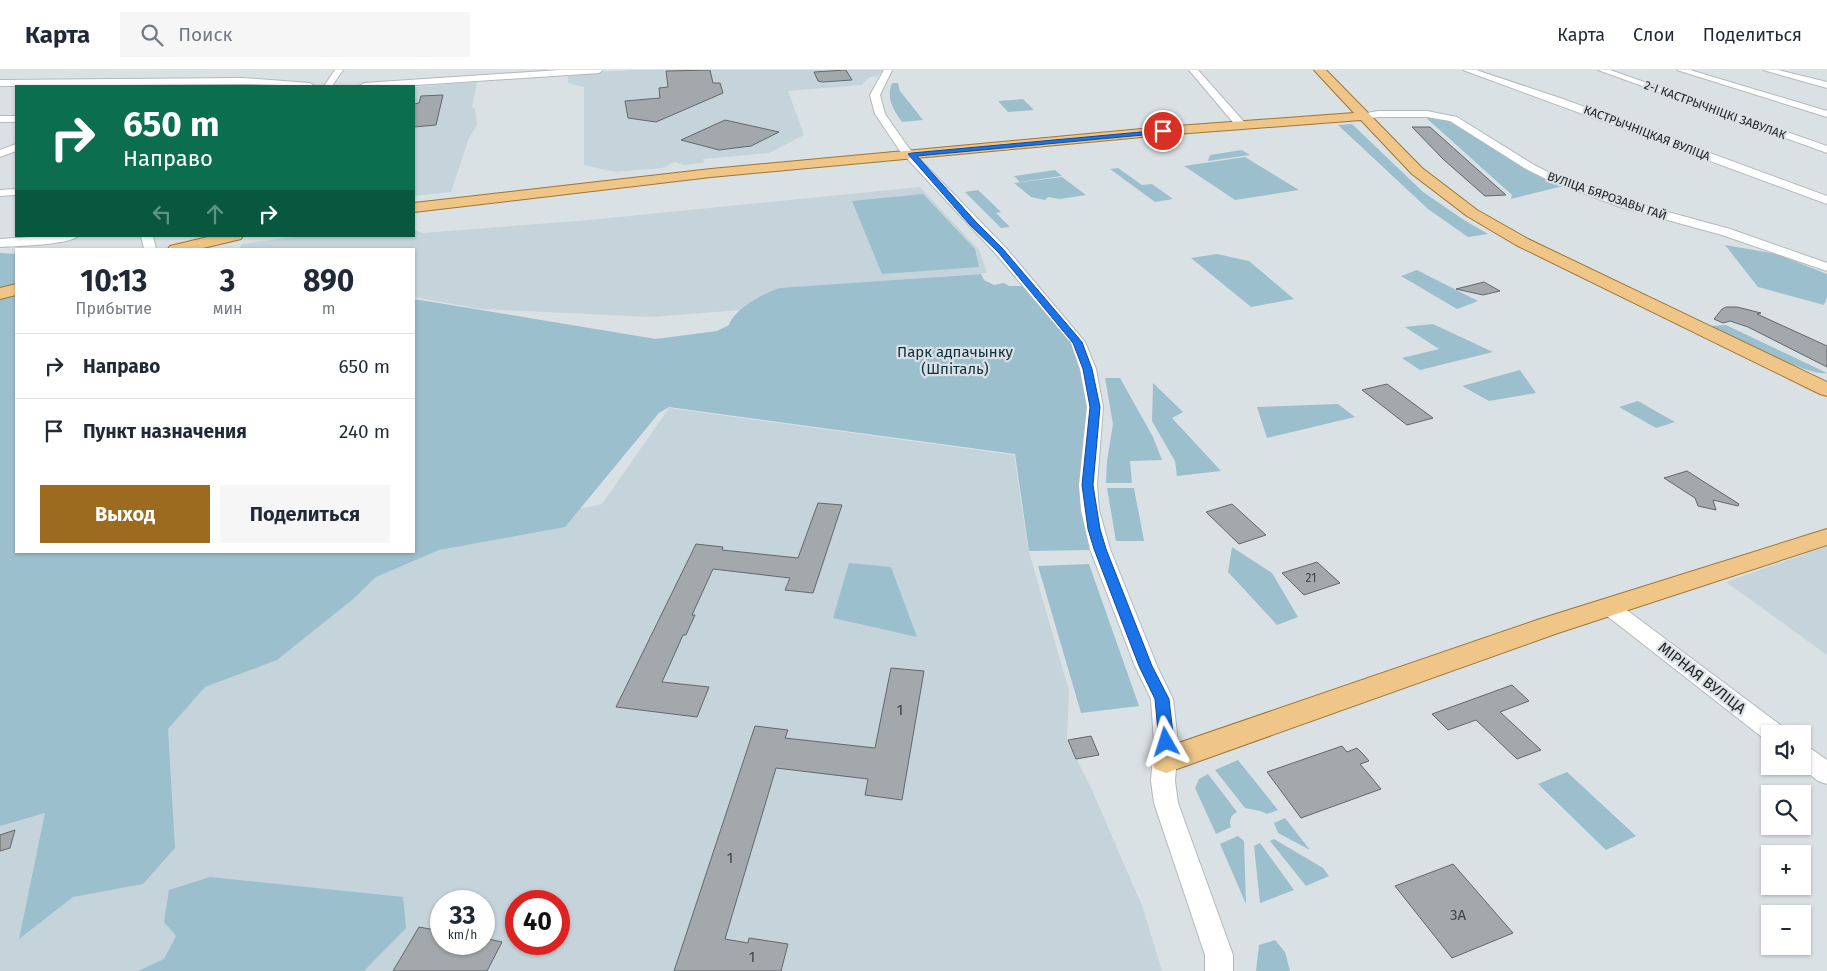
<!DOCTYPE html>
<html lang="ru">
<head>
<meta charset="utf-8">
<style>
	:root { --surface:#fff; --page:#f6f6f7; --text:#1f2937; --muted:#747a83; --line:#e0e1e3; --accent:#9c6b1f }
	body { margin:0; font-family:"Fira Sans",sans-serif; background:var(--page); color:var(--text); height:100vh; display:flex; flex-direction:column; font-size:19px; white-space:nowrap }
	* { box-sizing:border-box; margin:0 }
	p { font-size:16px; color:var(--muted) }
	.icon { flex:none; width:28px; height:28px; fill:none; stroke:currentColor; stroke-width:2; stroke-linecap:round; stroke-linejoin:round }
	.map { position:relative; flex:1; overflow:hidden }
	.details { position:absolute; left:15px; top:178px; width:400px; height:305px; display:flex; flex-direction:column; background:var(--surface); border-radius:0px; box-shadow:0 1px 4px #0004 }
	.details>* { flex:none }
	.hud { position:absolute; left:15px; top:15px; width:400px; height:152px; border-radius:0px; box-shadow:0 1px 4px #0004; background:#0b6e4f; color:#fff; overflow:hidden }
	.tools { position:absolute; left:1761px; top:655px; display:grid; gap:10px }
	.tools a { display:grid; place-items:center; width:50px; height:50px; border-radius:0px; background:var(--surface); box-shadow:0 1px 4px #0004; font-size:25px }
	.speed { position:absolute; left:430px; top:820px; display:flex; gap:10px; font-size:25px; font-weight:700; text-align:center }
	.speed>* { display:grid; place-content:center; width:65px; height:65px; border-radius:50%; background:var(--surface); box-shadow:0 1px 4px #0004; line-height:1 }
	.speed small { font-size:12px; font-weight:400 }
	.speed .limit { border:8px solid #d22; background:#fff; color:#111 }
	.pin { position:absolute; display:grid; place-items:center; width:42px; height:42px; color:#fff; margin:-21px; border:2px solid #fff; border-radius:50%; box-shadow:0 1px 5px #0007 }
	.me { position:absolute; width:55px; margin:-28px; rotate:354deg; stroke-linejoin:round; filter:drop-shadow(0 0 4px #0008) }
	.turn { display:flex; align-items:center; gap:18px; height:105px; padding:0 25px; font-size:22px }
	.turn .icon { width:65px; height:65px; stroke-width:2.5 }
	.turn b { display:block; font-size:35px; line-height:42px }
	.lanes { display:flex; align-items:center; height:48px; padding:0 25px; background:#0003; justify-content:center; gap:25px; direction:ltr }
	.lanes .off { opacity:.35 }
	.eta { display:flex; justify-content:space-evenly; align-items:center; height:85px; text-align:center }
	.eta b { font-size:30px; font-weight:700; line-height:35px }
	.button { display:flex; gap:10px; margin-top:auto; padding:10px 25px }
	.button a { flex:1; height:58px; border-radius:0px; background:var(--accent); color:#fff; font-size:20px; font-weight:700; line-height:58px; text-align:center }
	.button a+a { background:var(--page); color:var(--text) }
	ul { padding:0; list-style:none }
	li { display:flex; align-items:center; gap:15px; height:65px; padding:0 25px; border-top:1px solid var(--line) }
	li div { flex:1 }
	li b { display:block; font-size:19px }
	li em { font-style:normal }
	header { display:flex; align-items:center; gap:30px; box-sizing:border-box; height:70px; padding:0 25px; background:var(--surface); border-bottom:1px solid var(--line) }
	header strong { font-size:24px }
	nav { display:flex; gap:28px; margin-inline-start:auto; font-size:18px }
	.search { width:350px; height:45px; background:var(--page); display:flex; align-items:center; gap:12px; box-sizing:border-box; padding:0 18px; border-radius:0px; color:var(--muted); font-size:19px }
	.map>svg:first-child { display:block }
</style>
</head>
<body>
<header>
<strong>Карта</strong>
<div class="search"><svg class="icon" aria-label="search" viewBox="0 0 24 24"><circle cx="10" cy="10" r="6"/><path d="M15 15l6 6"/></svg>Поиск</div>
<nav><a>Карта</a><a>Слои</a><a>Поделиться</a></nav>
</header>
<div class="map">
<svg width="1827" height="901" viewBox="0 0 1827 901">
	<rect width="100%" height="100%" fill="#dae1e5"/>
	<!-- built -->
	<g fill="#c5d4da" fill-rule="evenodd">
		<polygon points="631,0 883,0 878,6 870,7 862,15 788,21 804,65 769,83 703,89 704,93 684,95 675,92 662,98 614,102 584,95 584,17 568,13 568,4"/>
		<polygon points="477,12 472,37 475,38 477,55 469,68 451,122 414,126 414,17"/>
		<polygon points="920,117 979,180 987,203 797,218 754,239 651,247 481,239 414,227 414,179 239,179 242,174 300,166 414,166 414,160 423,163 589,150"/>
		<path d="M669 338 1014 385 1028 478 1069 621 1067 670 1092 720 1143 838 1162 901H0V681L414 481V475L602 434ZM441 831H484V874H441ZM516 831H559V874H516Z"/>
		<polygon points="1827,476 1827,585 1726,512"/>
	</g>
	<!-- green -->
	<g fill="#9cbfce">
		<path d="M892 13H898L900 21 923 50 902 52C893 39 886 28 892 13Z"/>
		<polygon points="1023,29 1034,40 1008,42 998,31"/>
		<polygon points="1423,45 1459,53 1567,115 1511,129 1512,125"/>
		<polygon points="1352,54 1423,122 1464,150 1488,164 1468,167 1428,139 1338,55"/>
		<polygon points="1242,80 1250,85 1208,91 1210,85"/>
		<polygon points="1245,87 1299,120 1235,130 1184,96"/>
		<polygon points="1118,98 1142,115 1152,114 1173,129 1155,132 1110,99"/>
		<polygon points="1055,100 1062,106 1020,112 1014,106"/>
		<polygon points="1062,107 1086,125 1060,129 1048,127 1045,130 1031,127 1014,113"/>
		<polygon points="978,120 1001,142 996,143 1010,157 1001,158 965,122"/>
		<polygon points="923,124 975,179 979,197 882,204 852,131"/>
		<polygon points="1725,175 1777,184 1827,204 1827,227 1824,235 1758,217"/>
		<polygon points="0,183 16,184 16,213 0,218"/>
		<polygon points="1217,184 1249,191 1294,229 1251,237 1191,188"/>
		<polygon points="1417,200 1478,231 1457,239 1401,206"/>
		<path d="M981 204 984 210 994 215 1004 213 1009 216H1022L1067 266 1079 284 1088 338 1080 406V430L1085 459 1092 480 1029 481 1015 384 669 337 659 343 565 457 439 480 376 507 352 530 277 590 205 617 168 659 175 778 143 814 73 827 19 869 45 743 0 756V228L16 224V481H414V229L656 269 717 261 729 255C733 240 765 222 780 218Z"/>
		<polygon points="1433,254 1493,282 1420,300 1402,288 1439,279 1405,257"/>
		<path d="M1726 255 1827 303C1808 307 1732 266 1710 256Z"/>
		<polygon points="1520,300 1536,323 1489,331 1462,316"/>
		<polygon points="1105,308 1120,308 1153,367 1162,390 1130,391 1132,413 1106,413 1107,391 1113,354"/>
		<polygon points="1153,313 1183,342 1172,348 1221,401 1177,406 1175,391 1152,351"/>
		<polygon points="1638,331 1675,352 1656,358 1619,337"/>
		<polygon points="1338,334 1355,347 1267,368 1257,337"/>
		<polygon points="1107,418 1134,418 1144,471 1116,471"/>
		<polygon points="1232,477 1272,503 1298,547 1277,555 1228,502"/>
		<polygon points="849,493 891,497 917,567 833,548"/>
		<polygon points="1089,494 1139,636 1081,643 1038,496"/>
		<polygon points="1238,690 1278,740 1267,744 1260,741 1245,738 1215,700"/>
		<polygon points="1567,702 1636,766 1606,780 1538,714"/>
		<path d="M1208 704 1237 742C1230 746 1229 750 1231 757L1216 764 1195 718 1199 709Z"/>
		<polygon points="1285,748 1310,780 1278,763 1274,753"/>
		<polygon points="1238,766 1244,771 1246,834 1220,774"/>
		<polygon points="1274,769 1323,798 1329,806 1306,816 1270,771"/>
		<polygon points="1260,773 1294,820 1260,833 1254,776"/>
		<polygon points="210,807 403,827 406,858 364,901 138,901 164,889 176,866 164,852 169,820"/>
		<polygon points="1275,870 1285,882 1290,901 1256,901 1259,875"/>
	</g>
	<!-- building -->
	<g fill="#a2a8ab" stroke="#62686b">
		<polygon points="710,0 713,13 720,13 723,23 656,52 628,48 625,31 660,28 659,18 668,17 666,1"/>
		<polygon points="846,0 852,10 822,12 818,11 814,2"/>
		<polygon points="443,25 436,55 414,57 414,34 419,33 421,26"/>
		<polygon points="725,50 779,62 751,76 719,80 681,70"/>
		<polygon points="1412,57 1430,57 1506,125 1485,126 1444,90"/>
		<polygon points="1484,212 1500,221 1483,225 1456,219"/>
		<polygon points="1726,237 1737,237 1761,243 1757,244 1827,276 1827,297 1748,257 1730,251 1723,253 1714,249 1722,239"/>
		<polygon points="1387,314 1433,348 1407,355 1362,320"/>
		<polygon points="1687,401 1739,434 1738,436 1713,430 1716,440 1698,436 1695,428 1664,408"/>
		<polygon points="818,433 842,435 813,523 785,520 790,508 713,499 692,545 695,545 686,565 683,565 662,612 709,617 697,647 616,637 696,474 723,477 722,480 798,488"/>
		<polygon points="1232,434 1266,465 1239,474 1206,442"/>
		<polygon points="1317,492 1340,513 1304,525 1282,503"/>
		<polygon points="891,598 924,601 902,730 865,725 868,709 776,698 725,869 748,873 749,868 788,874 781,901 674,901 755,656 788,660 785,668 875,678"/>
		<polygon points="1512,615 1529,631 1500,642 1541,680 1517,689 1476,650 1448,660 1432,644"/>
		<polygon points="1091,666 1099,685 1076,689 1068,670"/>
		<polygon points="1342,676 1347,682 1357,678 1364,685 1369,691 1360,694 1381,719 1301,748 1267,702"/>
		<polygon points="15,760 10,778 0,781 0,765"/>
		<polygon points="1453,794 1513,863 1452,888 1395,816"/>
		<polygon points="419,857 441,861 441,874 484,874 484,868 502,872 487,901 393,901"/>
	</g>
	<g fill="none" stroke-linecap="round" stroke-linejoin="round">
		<defs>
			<g id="minor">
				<polygon points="335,0 343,0 332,16 324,16"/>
				<polygon points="560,0 603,0 599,3 401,16 359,16 364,13"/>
				<polygon points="884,0 892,0 880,25 885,44 908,77 1006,178 1085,272 1096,299 1103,337 1097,415 1099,440 1110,479 1157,596 1173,629 1178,672 1175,711 1178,733 1233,885 1233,901 1205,901 1205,885 1154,733 1151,711 1154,672 1151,629 1135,596 1090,479 1081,440 1079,415 1087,337 1080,299 1071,273 996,184 900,81 875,44 870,25"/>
				<polygon points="1189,0 1198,0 1245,53 1245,57 1237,57"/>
				<polygon points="1463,0 1476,0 1563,29 1827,126 1827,134"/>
				<polygon points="1598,0 1610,0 1827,76 1827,83"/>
				<polygon points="1677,0 1690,0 1827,41 1827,47"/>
				<polygon points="1763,0 1778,0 1827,12 1827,18"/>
				<polygon points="243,8 310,13 315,16 243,14 0,16 0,10"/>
				<polygon points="1378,41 1427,41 1457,47 1534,95 1558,107 1628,131 1730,159 1827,193 1827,201 1722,165 1620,137 1550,111 1526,99 1450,51 1427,47 1378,47 1365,49 1360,46 1362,44"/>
				<rect x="0" y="46" width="16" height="6"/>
				<polygon points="16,74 16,81 0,87 0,80"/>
				<polygon points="16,119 16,125 0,126 0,120"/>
				<path d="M46 166H78C69 175 15 176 0 177V169Z"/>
				<polygon points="141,166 153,166 156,179 144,179"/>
				<polygon points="1609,530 1616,532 1783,657 1787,664 1770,664 1770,672 1767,671 1602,542 1599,537 1602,532"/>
				<polygon points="1802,675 1810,678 1827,690 1827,714 1818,711 1799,696 1802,696"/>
			</g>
			<g id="major">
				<polygon points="1314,0 1326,0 1422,98 1477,140 1528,169 1827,312 1827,326 1820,324 1516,175 1467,146 1412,104 1361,50 1163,65 711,107 414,142 414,133 711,99 1163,57 1354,43"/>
				<polygon points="212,166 243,166 241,169 199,179 168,179 170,176"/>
				<polygon points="16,214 16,225 0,229 0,218"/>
				<polygon points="1827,459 1827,475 1558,563 1177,699 1166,703 1155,699 1151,690 1155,681 1540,549"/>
			</g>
		</defs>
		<!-- minor casing -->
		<use href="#minor" stroke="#b2b9bc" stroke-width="2"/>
		<!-- major casing -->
		<use href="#major" stroke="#a07532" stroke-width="2"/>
		<!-- minor -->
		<use href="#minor" fill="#fff" fill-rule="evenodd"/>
		<!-- major -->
		<use href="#major" fill="#efc688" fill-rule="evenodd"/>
	</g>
	<!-- route -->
	<polygon fill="#1a73e8" stroke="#114b97" points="1163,60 1165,63 917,86 976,152 1003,179 1082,272 1092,299 1100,337 1093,415 1100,459 1106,479 1152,596 1169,629 1174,672 1171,677 1166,678 1161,677 1159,672 1155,629 1139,596 1094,479 1088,459 1082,415 1090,337 1083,299 1073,273 998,182 970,155 908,84 912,83"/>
	<g text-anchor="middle" stroke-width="4.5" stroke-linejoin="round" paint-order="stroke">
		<!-- far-street labels -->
		<g font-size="12" fill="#212425" stroke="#dae1e5">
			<text transform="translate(1715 40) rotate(20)" y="4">2-І КАСТРЫЧНІЦКІ ЗАВУЛАК</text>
			<text transform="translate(1647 63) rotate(21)" y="4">КАСТРЫЧНІЦКАЯ ВУЛІЦА</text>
			<text transform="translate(1607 126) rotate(19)" y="4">ВУЛІЦА БЯРОЗАВЫ ГАЙ</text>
		</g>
		<!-- number labels -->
		<g font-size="12" fill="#414546">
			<text x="1311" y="512">21</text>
		</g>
		<!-- park labels -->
		<g font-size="15" fill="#0d2e3b" stroke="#dae1e5">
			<text x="955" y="287">Парк адпачынку<tspan x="955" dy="17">(Шпіталь)</tspan></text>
		</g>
		<!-- street labels -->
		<g font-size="15" fill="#212425" stroke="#dae1e5">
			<text transform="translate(1702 608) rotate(38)" y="5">МІРНАЯ ВУЛІЦА</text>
		</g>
		<!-- near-number labels -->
		<g font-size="15" fill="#414546">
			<text x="900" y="645">1</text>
			<text x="730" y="793">1</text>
			<text x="1458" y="850">3А</text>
			<text x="752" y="892">1</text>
		</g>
	</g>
</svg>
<div class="tools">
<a><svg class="icon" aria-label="sound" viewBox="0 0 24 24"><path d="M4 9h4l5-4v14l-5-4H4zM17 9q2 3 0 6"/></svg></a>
<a><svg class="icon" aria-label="search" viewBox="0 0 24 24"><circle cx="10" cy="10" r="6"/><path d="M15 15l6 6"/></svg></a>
<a>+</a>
<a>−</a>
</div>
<div class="speed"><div>33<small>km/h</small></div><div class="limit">40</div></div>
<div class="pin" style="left:1163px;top:61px;background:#d93025"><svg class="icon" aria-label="arrive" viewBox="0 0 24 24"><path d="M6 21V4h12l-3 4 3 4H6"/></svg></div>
<svg class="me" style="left:1166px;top:672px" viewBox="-20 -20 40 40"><path d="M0-17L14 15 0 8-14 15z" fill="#1a73e8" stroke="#fff" stroke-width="4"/></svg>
<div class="hud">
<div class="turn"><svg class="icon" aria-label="right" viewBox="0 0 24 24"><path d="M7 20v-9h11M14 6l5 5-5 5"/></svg><div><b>650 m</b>Направо</div></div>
<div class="lanes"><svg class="icon off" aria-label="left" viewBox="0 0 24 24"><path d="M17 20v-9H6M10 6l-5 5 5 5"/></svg><svg class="icon off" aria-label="ahead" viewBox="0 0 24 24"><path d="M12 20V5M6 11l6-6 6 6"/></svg><svg class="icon" aria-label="right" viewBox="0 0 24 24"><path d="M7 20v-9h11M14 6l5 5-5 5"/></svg></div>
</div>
<section class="details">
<div class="eta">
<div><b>10:13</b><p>Прибытие</p></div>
<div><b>3</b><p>мин</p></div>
<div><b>890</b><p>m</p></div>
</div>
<ul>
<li><svg class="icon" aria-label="right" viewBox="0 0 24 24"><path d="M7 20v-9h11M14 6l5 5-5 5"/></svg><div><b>Направо</b></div><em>650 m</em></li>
<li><svg class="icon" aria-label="arrive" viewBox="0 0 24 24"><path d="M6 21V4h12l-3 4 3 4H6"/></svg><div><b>Пункт назначения</b></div><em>240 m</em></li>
</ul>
<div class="button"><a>Выход</a><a>Поделиться</a></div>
</section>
</div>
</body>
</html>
